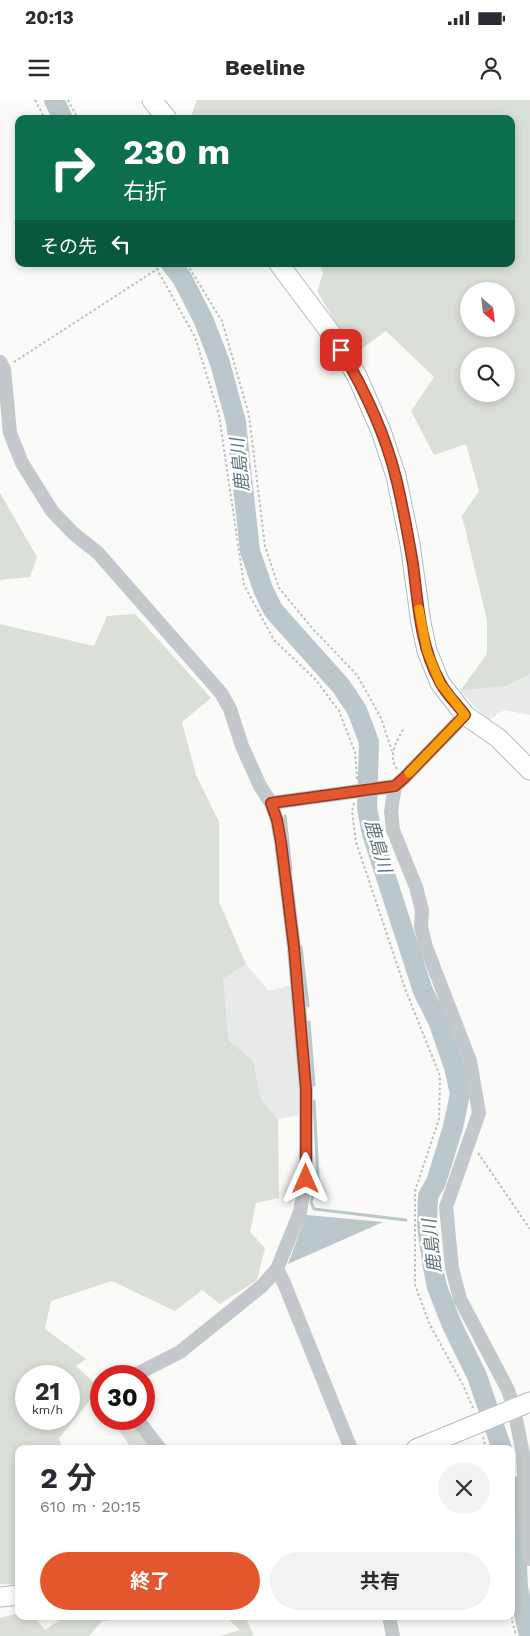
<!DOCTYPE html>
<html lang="ja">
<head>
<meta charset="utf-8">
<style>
	:root { --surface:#fff; --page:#f2f2f3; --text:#2b2b33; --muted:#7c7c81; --accent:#e4572e }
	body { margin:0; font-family:"Work Sans","Noto Sans JP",sans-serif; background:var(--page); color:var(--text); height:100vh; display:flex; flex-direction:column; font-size:19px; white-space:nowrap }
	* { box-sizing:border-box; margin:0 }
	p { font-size:16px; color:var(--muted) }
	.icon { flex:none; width:28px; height:28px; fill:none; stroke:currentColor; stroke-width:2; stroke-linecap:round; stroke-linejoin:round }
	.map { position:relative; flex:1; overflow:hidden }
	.panel { position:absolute; left:15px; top:1345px; width:500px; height:175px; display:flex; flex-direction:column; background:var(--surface); border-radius:10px; box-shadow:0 2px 8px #0003 }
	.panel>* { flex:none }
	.top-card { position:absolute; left:15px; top:15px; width:500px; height:152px; border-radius:10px; box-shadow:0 2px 8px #0003; background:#0b6e4f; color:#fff; overflow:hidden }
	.needle { width:32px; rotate:152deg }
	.fabs { position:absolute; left:460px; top:182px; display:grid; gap:10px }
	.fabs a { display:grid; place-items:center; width:55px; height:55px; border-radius:50%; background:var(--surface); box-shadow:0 2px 8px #0003; font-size:25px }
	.speed { position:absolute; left:15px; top:1265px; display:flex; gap:10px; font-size:25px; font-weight:700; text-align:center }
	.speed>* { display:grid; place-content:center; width:65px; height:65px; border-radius:50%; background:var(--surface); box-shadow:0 2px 8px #0003; line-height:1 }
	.speed small { font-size:12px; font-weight:400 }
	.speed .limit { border:8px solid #d22; background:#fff; color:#111 }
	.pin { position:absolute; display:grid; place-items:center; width:42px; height:42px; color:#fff; margin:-21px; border-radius:10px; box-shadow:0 2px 8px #0006 }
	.me { position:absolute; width:55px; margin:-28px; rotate:0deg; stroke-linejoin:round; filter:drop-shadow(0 0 4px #0008) }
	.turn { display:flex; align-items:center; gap:18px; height:105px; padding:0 25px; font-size:22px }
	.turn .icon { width:65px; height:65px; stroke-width:2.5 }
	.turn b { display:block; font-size:35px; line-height:42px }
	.then { display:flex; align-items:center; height:48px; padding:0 25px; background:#0003; gap:10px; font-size:19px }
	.round { display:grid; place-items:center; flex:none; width:52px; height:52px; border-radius:26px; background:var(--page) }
	.summary { display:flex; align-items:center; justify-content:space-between; height:85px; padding:0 25px }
	h1 { font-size:30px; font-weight:700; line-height:38px }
	.cta { display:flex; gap:10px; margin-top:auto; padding:10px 25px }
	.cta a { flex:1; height:58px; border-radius:30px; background:var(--accent); color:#fff; font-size:20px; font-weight:700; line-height:58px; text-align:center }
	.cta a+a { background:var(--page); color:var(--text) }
	.status { display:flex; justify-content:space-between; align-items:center; height:35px; padding:0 25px; background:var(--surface); direction:ltr }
	.status svg { height:14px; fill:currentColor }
	header { display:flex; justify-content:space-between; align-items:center; height:65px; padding:0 25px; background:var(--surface); font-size:22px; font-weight:700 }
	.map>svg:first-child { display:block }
</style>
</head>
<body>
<div class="status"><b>20:13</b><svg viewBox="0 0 49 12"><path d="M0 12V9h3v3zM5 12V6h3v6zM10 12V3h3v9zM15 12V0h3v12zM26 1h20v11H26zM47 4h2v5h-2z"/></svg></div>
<header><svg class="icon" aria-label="menu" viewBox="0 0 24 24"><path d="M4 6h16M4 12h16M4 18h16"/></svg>Beeline<svg class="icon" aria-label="person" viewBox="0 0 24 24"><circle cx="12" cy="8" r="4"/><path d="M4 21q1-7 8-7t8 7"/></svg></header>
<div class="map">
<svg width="530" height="1536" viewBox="0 0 530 1536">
	<rect width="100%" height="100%" fill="#fafaf8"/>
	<!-- built -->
	<g fill="#e8e9e9">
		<polygon points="530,574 530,615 504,610 488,620 460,591 507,586"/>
		<polygon points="246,864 269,891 294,884 300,1015 278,1019 261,1000 253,960 229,941 223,878"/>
	</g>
	<!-- green -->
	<g fill="#dadfd7" fill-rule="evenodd">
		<path d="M197 0H530V574L507 586 460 591 487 554V520L462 416 479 391 466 344 434 355 411 311 434 277 386 231 354 254 317 191 323 173 319 164H511V19H286L282 16 278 19H192L191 17ZM469 191H506V229H469ZM469 256H506V294H469Z"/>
		<polygon points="0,393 37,457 30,477 0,480"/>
		<path d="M135 514 211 598 182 622 196 675 219 722V802L246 864 223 879 229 941 253 960 261 1000 278 1019 279 1098 256 1103 250 1132 265 1148 257 1180 220 1204 202 1190 175 1211 112 1181 51 1201 45 1229 86 1259 76 1266 100 1288 59 1338 62 1349H19V1485L0 1484V524L94 546 107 516ZM69 1276V1319H26V1276Z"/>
		<polygon points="111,1319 129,1319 152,1349 132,1349"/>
		<polygon points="19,1513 19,1516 33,1516 45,1530 66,1516 128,1516 127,1518 102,1521 89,1536 0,1536 0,1518"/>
		<polygon points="225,1516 245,1516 254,1536 220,1536 240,1530"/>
	</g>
	<!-- water -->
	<polygon fill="#bbc7cb" points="306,1115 307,1115 383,1122 288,1164"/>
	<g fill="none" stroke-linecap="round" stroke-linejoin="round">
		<!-- stream -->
		<g stroke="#bbc7cb" stroke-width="3">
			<polyline points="285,716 291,770"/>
			<polyline points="301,847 308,906"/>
			<polyline points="309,922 314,985"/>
			<polyline points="314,1001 318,1078 311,1102 314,1109 406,1120"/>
			<polyline points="420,1122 427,1125"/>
		</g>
		<!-- river -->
		<g stroke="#bbc7cb" stroke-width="20">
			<polyline points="54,0 63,19"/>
			<polyline points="171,164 182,178 204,221 220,263 236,322 250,451 263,489 273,510 341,586 357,610 369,642 367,708 372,734 423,891 438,921 454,967 460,994 453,1027 442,1063 436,1082 428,1096 427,1125 432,1162 437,1187 452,1225 477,1276 502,1349"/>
			<polyline points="511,1385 516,1439 518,1488 529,1536"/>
		</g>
		<defs>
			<g id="secondary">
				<polyline points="152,0 167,19"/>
				<polyline points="279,164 333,236 357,276 381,331 396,376 410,444 421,523 427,551 440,583 465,615 498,638 530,670"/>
				<polyline points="416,1349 530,1302"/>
				<polyline points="0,1497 19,1495"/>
			</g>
		</defs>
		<!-- secondary casing -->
		<use href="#secondary" stroke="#b3babf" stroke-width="21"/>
		<!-- path -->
		<g stroke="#bbbfc2" stroke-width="2" stroke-dasharray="2.5 2.5" stroke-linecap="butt">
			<polyline points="35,0 45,19"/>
			<polyline points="68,0 78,19"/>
			<polyline points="154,164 195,237 219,315 244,485 274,540 316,580 339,611 355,652 357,679"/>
			<polyline points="187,164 222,221 249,315 265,446 279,488 313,529 357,575 381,618 392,651"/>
			<polyline points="14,262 165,164"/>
			<path d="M397 669C387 655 397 641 404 628"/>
			<polyline points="354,703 352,711 356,742 406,891 440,976 439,1019 415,1091 415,1185 430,1225 463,1285 473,1308"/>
			<polyline points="478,1053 530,1129"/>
			<polyline points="483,1337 486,1349"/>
			<polyline points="511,1516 516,1536"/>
		</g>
		<!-- street -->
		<g stroke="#c3c8cc" stroke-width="14">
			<polyline points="0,262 4,269 10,333 22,363 52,411 73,433 98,453 221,593 230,609 242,646 260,686 271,703 277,720 281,742 294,847 306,989 306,1079 300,1112 277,1169 262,1186 180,1252 133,1276"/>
			<polyline points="395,686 391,711 393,730 416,787 422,810 421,827 426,847 470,961 479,1013 446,1107 452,1168 460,1199 508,1290 514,1309 523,1354 528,1450 530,1459"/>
			<polyline points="271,703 395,686 404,678 465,615"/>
			<polyline points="277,1169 284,1183 351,1349"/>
			<polyline points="137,1319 160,1349"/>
			<polyline points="389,1516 393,1536"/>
		</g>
		<!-- secondary -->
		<use href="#secondary" stroke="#fff" stroke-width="19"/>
	</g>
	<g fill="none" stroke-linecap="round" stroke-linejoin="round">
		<defs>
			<path id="route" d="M306 1079V989L294 847 281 742 277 720 271 703 395 686 404 678 465 615C457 604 446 594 440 582 420 546 418 503 413 464 408 435 403 406 396 378 385 333 364 289 341 250"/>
		</defs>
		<!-- route casing -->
		<use href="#route" stroke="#94391e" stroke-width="12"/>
		<!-- route -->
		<use href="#route" stroke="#e4572e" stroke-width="9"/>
		<!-- slow -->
		<polyline stroke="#f59e0b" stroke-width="9" points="409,673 465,615 440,583 427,551 419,509"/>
	</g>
	<g text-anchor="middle" stroke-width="5" stroke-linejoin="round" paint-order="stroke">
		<!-- water labels -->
		<g font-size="18" font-style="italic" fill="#60757c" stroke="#fff">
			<text transform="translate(240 365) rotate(-96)" y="6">鹿島川</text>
			<text transform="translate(378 746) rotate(74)" y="6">鹿島川</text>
			<text transform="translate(432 1146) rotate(-96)" y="6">鹿島川</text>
		</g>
	</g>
</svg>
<div class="fabs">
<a><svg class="needle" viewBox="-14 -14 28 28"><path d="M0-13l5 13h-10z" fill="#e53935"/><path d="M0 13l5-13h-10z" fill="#7c7c81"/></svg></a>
<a><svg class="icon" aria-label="search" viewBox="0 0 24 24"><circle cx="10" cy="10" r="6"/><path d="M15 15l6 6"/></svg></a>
</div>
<div class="speed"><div>21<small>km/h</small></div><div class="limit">30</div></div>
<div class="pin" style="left:341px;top:250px;background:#d93025"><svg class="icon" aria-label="arrive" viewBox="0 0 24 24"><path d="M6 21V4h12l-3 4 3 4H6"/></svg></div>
<svg class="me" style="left:306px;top:1079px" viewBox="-20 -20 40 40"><path d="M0-17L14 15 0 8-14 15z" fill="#e4572e" stroke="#fff" stroke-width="4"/></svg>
<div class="top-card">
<div class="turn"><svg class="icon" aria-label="right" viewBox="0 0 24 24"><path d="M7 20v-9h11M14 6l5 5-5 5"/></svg><div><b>230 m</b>右折</div></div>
<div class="then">その先<svg class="icon" aria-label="left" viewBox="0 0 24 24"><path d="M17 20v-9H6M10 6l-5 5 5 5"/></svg></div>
</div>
<section class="panel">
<div class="summary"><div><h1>2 分</h1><p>610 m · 20:15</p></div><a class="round"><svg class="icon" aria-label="close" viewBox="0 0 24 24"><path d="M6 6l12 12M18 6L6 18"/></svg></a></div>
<div class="cta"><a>終了</a><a>共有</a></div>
</section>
</div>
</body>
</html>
